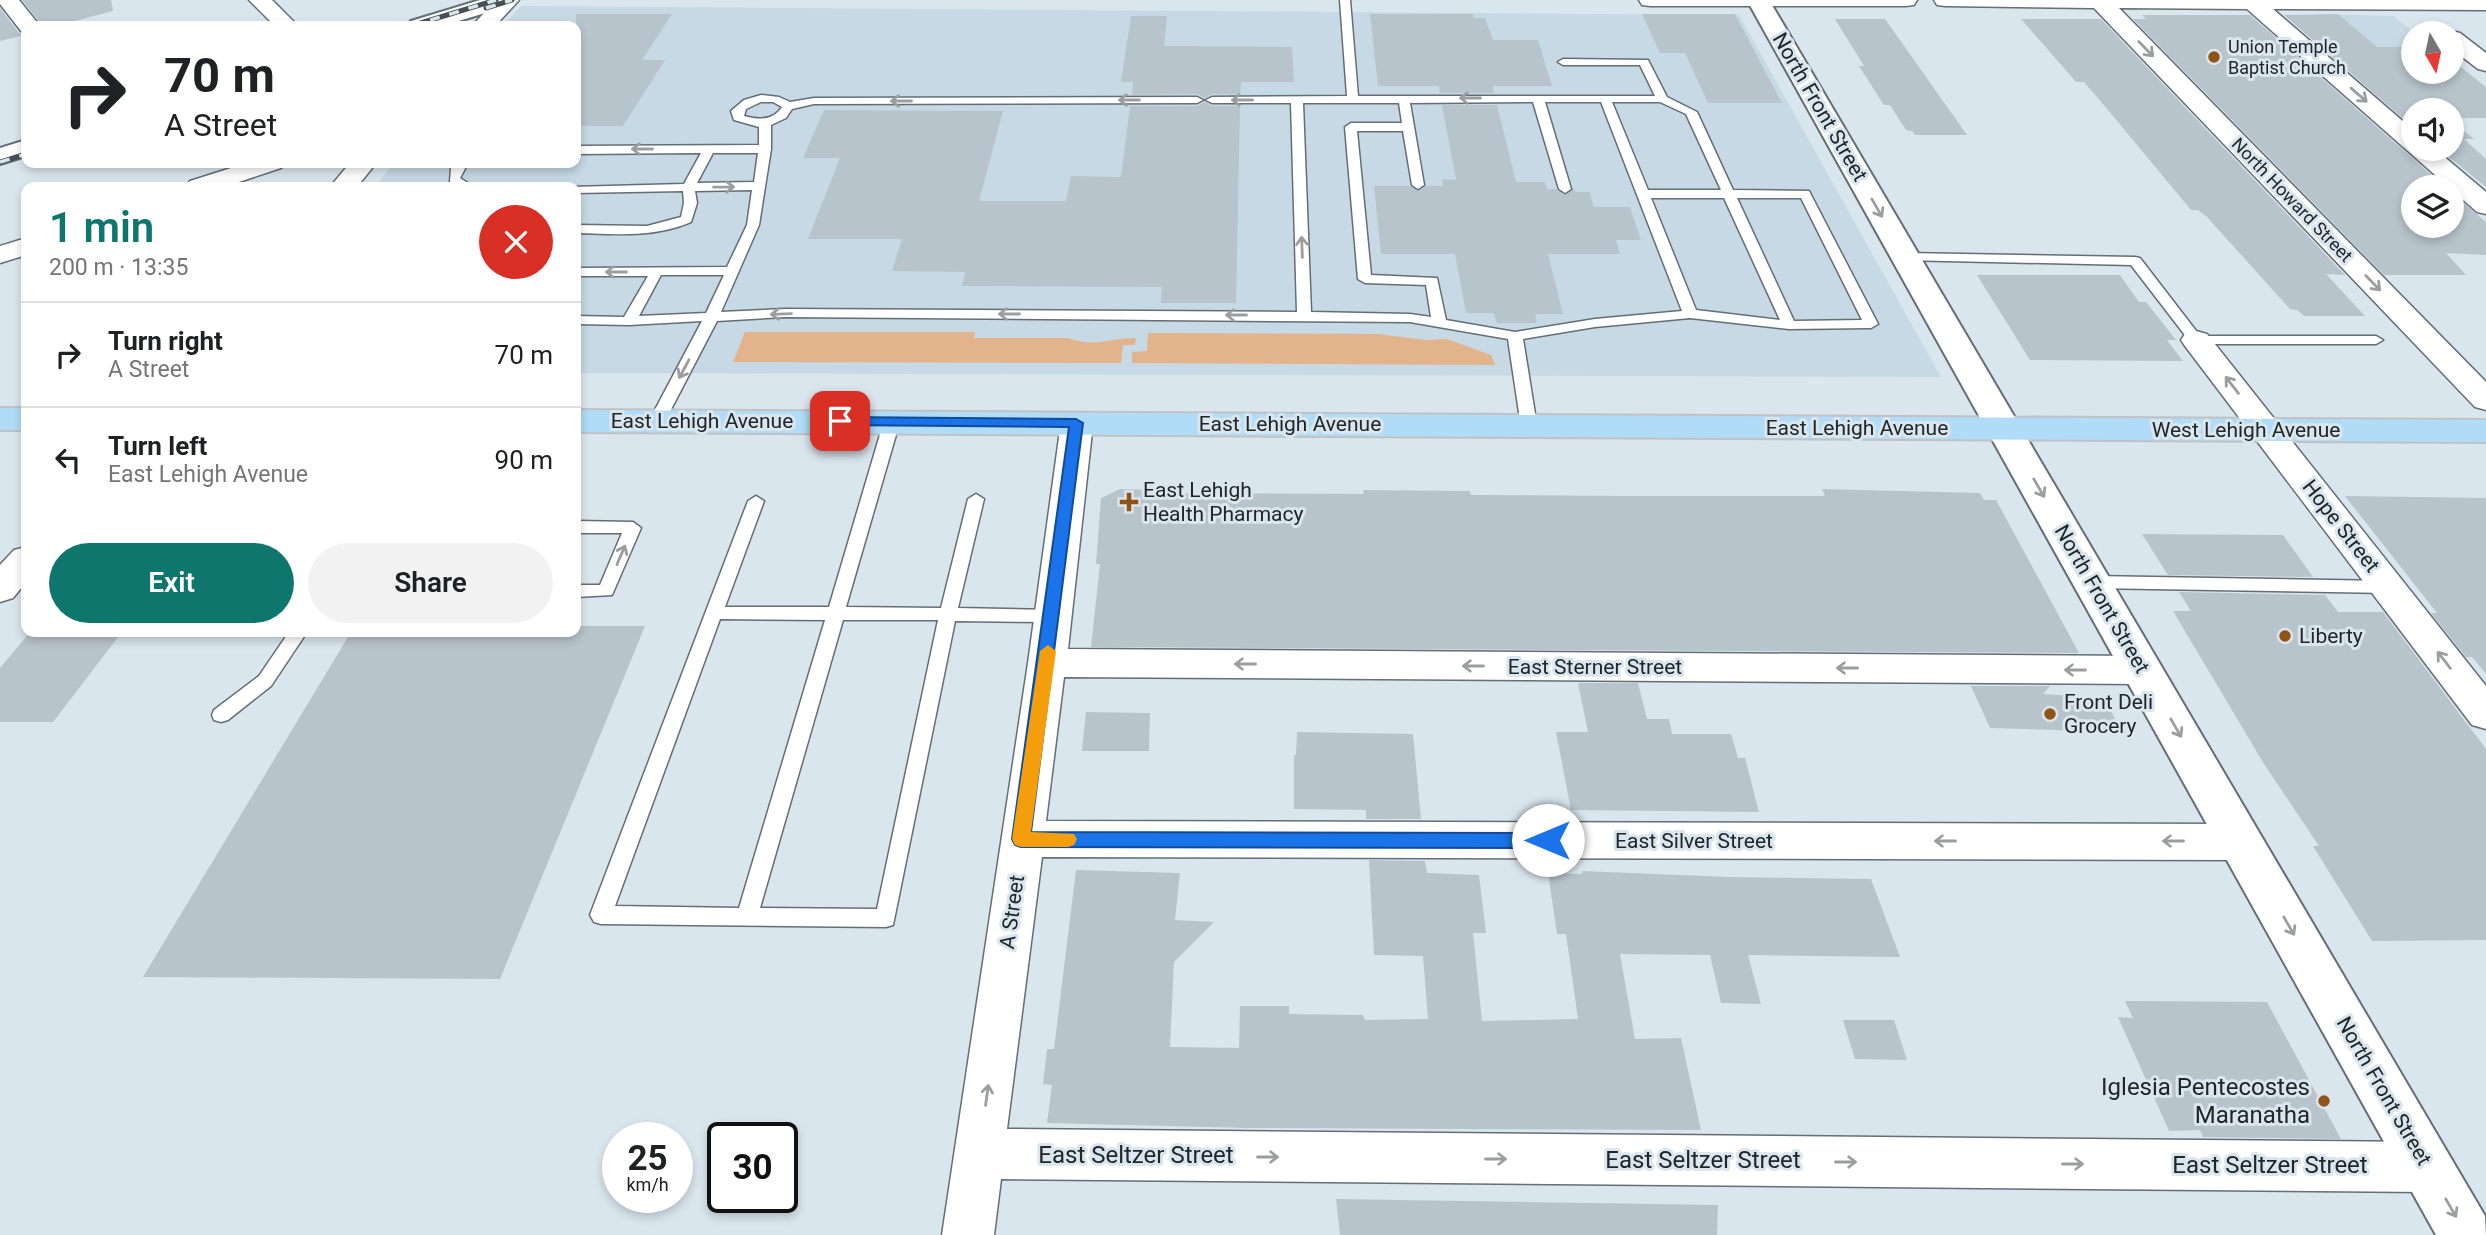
<!DOCTYPE html>
<html lang="en">
<head>
<meta charset="utf-8">
<style>
	:root { --surface:#fff; --page:#f2f2f2; --text:#202124; --muted:#757577; --line:#e0e0e0; --accent:#0f766e }
	body { margin:0; font-family:Roboto,sans-serif; background:var(--page); color:var(--text); height:100vh; display:flex; flex-direction:column; font-size:26px; white-space:nowrap }
	* { box-sizing:border-box; margin:0 }
	p { font-size:23px; color:var(--muted) }
	.icon { flex:none; width:38px; height:38px; fill:none; stroke:currentColor; stroke-width:2; stroke-linecap:round; stroke-linejoin:round }
	.map { position:relative; flex:1; overflow:hidden }
	.drawer { position:absolute; left:21px; top:182px; width:560px; height:455px; display:flex; flex-direction:column; background:var(--surface); border-radius:14px; box-shadow:0 4px 10px #0003 }
	.drawer>* { flex:none }
	.guide { position:absolute; left:21px; top:21px; width:560px; height:147px; border-radius:14px; box-shadow:0 4px 10px #0003; background:#fff; color:var(--text); overflow:hidden }
	.needle { width:46px; rotate:171deg }
	.buttons { position:absolute; left:2401px; top:21px; display:grid; gap:14px }
	.buttons a { display:grid; place-items:center; width:63px; height:63px; border-radius:50%; background:var(--surface); box-shadow:0 4px 10px #0003; font-size:35px }
	.speed { position:absolute; left:602px; top:1122px; display:flex; gap:14px; font-size:35px; font-weight:700; text-align:center }
	.speed>* { display:grid; place-content:center; width:91px; height:91px; border-radius:50%; background:var(--surface); box-shadow:0 4px 10px #0003; line-height:1 }
	.speed small { font-size:18px; font-weight:400 }
	.speed .limit { border:4px solid #111; border-radius:10px; background:#fff; color:#111 }
	.pin { position:absolute; display:grid; place-items:center; width:60px; height:60px; color:#fff; margin:-30px; border-radius:14px; box-shadow:0 4px 10px #0006 }
	.me { position:absolute; width:77px; margin:-38px; rotate:270deg; stroke-linejoin:round; filter:drop-shadow(0 0 5px #0008) }
	.turn { display:flex; align-items:center; gap:24px; height:147px; padding:0 28px; font-size:32px }
	.turn .icon { width:91px; height:91px; stroke-width:2.5 }
	.turn b { display:block; font-size:49px; line-height:60px }
	.round { display:grid; place-items:center; flex:none; width:74px; height:74px; border-radius:37px; background:var(--page) }
	.overview { display:flex; align-items:center; justify-content:space-between; height:119px; padding:0 28px }
	h1 { font-size:42px; font-weight:600; line-height:52px; color:var(--accent) }
	.cta { display:flex; gap:14px; margin-top:auto; padding:14px 28px }
	.cta a { flex:1; height:80px; border-radius:42px; background:var(--accent); color:#fff; font-size:28px; font-weight:600; line-height:80px; text-align:center }
	.cta a+a { background:var(--page); color:var(--text) }
	ul { padding:0; list-style:none }
	li { display:flex; align-items:center; gap:21px; height:105px; padding:0 28px; border-top:2px solid var(--line) }
	li div { flex:1 }
	li b { display:block; font-size:26px }
	li em { font-style:normal }
	.map>svg:first-child { display:block }
</style>
</head>
<body>
<div class="map">
<svg width="2486" height="1235" viewBox="0 0 2486 1235">
	<rect width="100%" height="100%" fill="#dae6ee"/>
	<!-- built -->
	<g fill="#c6d9e4">
		<polygon points="521,6 1739,15 1941,377 576,373 576,187 375,187 394,163 576,163 576,26 504,26"/>
		<polygon points="2318,14 2393,16 2415,33 2413,47 2357,47"/>
	</g>
	<!-- green -->
	<g fill="#e3b38c">
		<path d="M745 332H975L974 338H1068C1096 348 1109 338 1136 338L1135 345H1123L1121 363 733 362Z"/>
		<polygon points="1148,333 1378,334 1426,340 1447,339 1491,355 1495,365 1132,363 1132,352 1147,351"/>
	</g>
	<!-- building -->
	<g fill="#b8c4cc">
		<polygon points="22,0 111,0 113,11 56,26 43,26"/>
		<polygon points="0,8 19,33 25,35 0,41"/>
		<polygon points="576,14 672,14 642,60 665,60 623,126 576,126"/>
		<polygon points="1370,14 1473,14 1474,18 1485,18 1493,40 1538,40 1552,86 1492,86 1494,93 1440,93 1439,86 1378,86"/>
		<polygon points="1642,14 1735,14 1782,103 1708,103 1685,53 1660,53"/>
		<polygon points="2338,14 2377,47 2413,47 2413,72 2452,72 2452,60 2486,87 2486,118 2452,118 2452,110 2413,110 2413,127 2284,15"/>
		<polygon points="2142,15 2250,15 2445,187 2413,187 2413,226 2452,226 2452,193 2486,222 2486,255 2446,253 2466,275 2384,275 2133,19 2146,19"/>
		<polygon points="1131,16 1167,16 1164,46 1292,47 1294,82 1241,82 1240,94 1212,94 1205,98 1197,94 1132,95 1133,82 1121,82"/>
		<polygon points="1835,19 1885,19 1967,135 1915,135 1912,131 1906,130 1890,105 1884,105 1859,66 1864,66"/>
		<polygon points="2021,19 2101,19 2345,275 2326,274 2365,316 2304,316 2297,310 2290,309 2206,216 2198,210 2191,210 2103,104 2084,82 2076,82"/>
		<polygon points="1205,102 1212,106 1240,106 1236,303 1161,303 1162,287 962,286 965,272 892,271 902,239 808,239 840,158 803,158 824,110 1003,111 979,201 1066,201 1071,176 1121,177 1130,106 1197,106"/>
		<polygon points="1442,105 1497,105 1516,182 1545,182 1547,189 1556,189 1564,195 1573,189 1576,192 1589,192 1594,207 1630,207 1641,240 1616,240 1620,254 1548,254 1563,314 1535,314 1537,323 1497,323 1494,313 1466,313 1455,254 1381,254 1374,186 1410,186 1419,191 1426,186 1443,186 1442,179 1456,180"/>
		<polygon points="2452,122 2474,139 2464,139 2486,159 2486,187 2439,149 2452,149"/>
		<polygon points="1977,275 2120,275 2139,302 2146,302 2176,340 2167,340 2183,361 2030,360"/>
		<polygon points="1120,489 1164,490 1164,493 1364,494 1363,490 1470,491 1471,495 1633,496 1825,496 1822,489 1980,493 1984,500 1996,500 2079,653 1091,647 1100,564 1096,564 1101,498"/>
		<polygon points="2345,496 2486,498 2486,674 2472,657 2466,657 2431,613 2437,613"/>
		<polygon points="2142,534 2283,535 2313,577 2168,575"/>
		<polygon points="2179,592 2325,595 2338,612 2383,612 2486,749 2486,940 2372,941 2313,846 2319,846 2264,764 2173,611 2191,611"/>
		<polygon points="576,626 645,626 500,979 143,977 351,632 576,632"/>
		<polygon points="30,632 122,632 53,722 0,722 0,668"/>
		<polygon points="1578,683 1638,683 1647,719 1669,719 1672,734 1731,734 1738,758 1745,758 1759,812 1571,810 1556,732 1588,732"/>
		<polygon points="1971,686 2050,686 2043,694 2104,698 2122,732 1990,728"/>
		<polygon points="1086,712 1150,713 1149,751 1082,751"/>
		<polygon points="1297,732 1413,734 1421,819 1366,819 1366,810 1294,809 1294,755 1296,755"/>
		<polygon points="1369,860 1425,861 1427,873 1479,875 1486,933 1473,933 1482,1021 1578,1019 1566,934 1557,934 1548,873 1582,874 1582,871 1729,877 1871,879 1900,957 1748,955 1761,1004 1721,1003 1710,955 1620,954 1635,1039 1681,1038 1701,1130 1248,1128 1047,1123 1052,1085 1043,1084 1047,1049 1054,1049 1076,870 1180,873 1175,920 1214,922 1174,962 1170,1047 1239,1048 1240,1006 1289,1006 1289,1014 1363,1015 1365,1020 1428,1019 1423,956 1374,955"/>
		<polygon points="2125,1001 2267,1002 2341,1139 2203,1137 2200,1130 2169,1131 2118,1017 2133,1018"/>
		<polygon points="1843,1020 1894,1020 1907,1060 1855,1059"/>
		<polygon points="1336,1199 1718,1205 1717,1235 1340,1235"/>
	</g>
	<g fill="none" stroke-linecap="round" stroke-linejoin="round">
		<defs>
			<g id="service">
				<path d="M1340 0H1350L1358 96H1655L1640 65H1563L1558 62 1563 59 1648 60 1667 97 1697 112 1733 190 1809 191 1878 324 1871 328 1789 329 1690 318 1595 327 1523 339 1537 426 1529 431 1521 426 1508 339 1410 322 785 317 717 321 665 421 657 426 649 421 702 321 629 325 576 324V316L624 317 648 276H576V268L727 267 747 225 752 190 695 191 697 203 691 222C654 238 615 234 576 233V225L647 226 681 217 684 203 683 191 576 193V187H571L684 184 701 153 576 154V146L759 145V127L734 120 731 111 744 100 761 95 779 97 790 102 814 98 1197 97 1203 100 1197 103 814 104 792 109 786 118 771 125V149L759 225 721 312 785 309 1297 312 1291 103H1212L1206 100 1212 97 1347 96ZM761 102H773L782 107C773 121 758 120 744 116L746 109ZM1533 102 1559 189 1565 193 1571 189 1545 102H1601L1682 311 1595 319 1515 332 1446 320 1437 278 1371 275 1357 131H1403L1412 185 1418 189 1424 185 1410 103ZM1612 102H1660L1686 114 1721 190H1648ZM1303 103H1399L1402 123H1351L1345 127 1358 279 1365 283 1426 285 1431 317 1410 314 1311 312ZM713 153H758L754 182 697 183ZM1651 198H1724L1780 320 1696 310ZM1737 198H1801L1862 320 1794 321ZM661 275H724L706 313 639 316Z"/>
				<polygon points="455,163 468,163 460,178 474,187 456,187 450,182 451,168"/>
				<polygon points="1906,253 2135,257 2140,258 2200,336 2376,336 2383,340 2376,344 2196,344 2191,343 2131,265 1901,260 1899,257"/>
				<path d="M892 416 900 421 846 607 941 608 968 499 976 494 984 499 958 608 1052 610 1058 611 1061 616 1058 621 1052 622 955 621 893 925 886 927 601 924 594 922 590 915 748 501 756 496 764 501 725 607H829L884 421ZM720 619 825 620 739 908 615 906ZM843 620H938L877 909 760 908Z"/>
				<polygon points="576,521 633,522 641,528 612,595 576,597 576,585 600,585 622,533 576,533"/>
				<polygon points="2092,576 2388,581 2397,587 2388,593 2092,588 2083,582"/>
				<polygon points="289,632 307,632 271,686 228,720 221,722 214,720 212,715 214,710 259,676"/>
			</g>
			<g id="minor">
				<polygon points="0,0 19,0 40,26 26,26 26,32 21,31 0,4"/>
				<polygon points="249,0 272,0 298,26 275,26"/>
				<polygon points="496,0 519,0 495,26 472,26"/>
				<polygon points="1639,0 1917,0 1914,5 1906,6 1650,6 1642,5"/>
				<polygon points="1934,0 2486,0 2486,10 2273,9 2413,130 2413,149 2435,149 2486,192 2486,214 2477,212 2247,9 2119,8 2486,382 2486,410 2475,407 2094,8 1945,6 1937,5"/>
				<polygon points="2452,31 2460,33 2486,53 2486,71 2478,69 2452,49 2452,33 2444,33"/>
				<polygon points="247,163 285,163 281,168 224,187 186,187 190,181"/>
				<polygon points="350,163 376,163 357,187 330,187"/>
				<polygon points="26,238 26,255 0,263 0,246"/>
				<polygon points="2196,331 2207,334 2486,686 2486,729 2472,725 2185,346 2181,340 2185,334"/>
				<polygon points="1077,413 1088,416 1093,423 1068,649 2143,656 2156,660 2162,670 2156,680 2143,684 1064,677 1046,821 2241,824 2256,829 2262,842 2256,855 2241,860 1042,857 1007,1129 2426,1142 2444,1149 2451,1167 2444,1185 2426,1192 1001,1179 994,1235 942,1235 1028,663 1061,423 1066,416"/>
				<polygon points="26,547 26,582 13,598 0,602 0,565 14,550"/>
			</g>
			<g id="tertiary">
				<polygon points="480,0 515,0 512,5 442,26 407,26 411,21"/>
				<polygon points="1747,0 1769,0 2485,1216 2486,1235 2436,1235"/>
				<polygon points="26,140 26,156 0,164 0,148"/>
			</g>
			<g id="primary">
				<rect x="0" y="408" width="26" height="22"/>
				<polygon points="576,410 2486,420 2486,442 576,432"/>
			</g>
		</defs>
		<!-- service casing -->
		<use href="#service" stroke="#636e75" stroke-width="3"/>
		<!-- minor casing -->
		<use href="#minor" stroke="#636e75" stroke-width="3"/>
		<!-- tertiary casing -->
		<use href="#tertiary" stroke="#636e75" stroke-width="4"/>
		<!-- primary casing -->
		<use href="#primary" stroke="#c1c2c3" stroke-width="4"/>
		<!-- service -->
		<use href="#service" fill="#fff" fill-rule="evenodd"/>
		<!-- minor -->
		<use href="#minor" fill="#fff" fill-rule="evenodd"/>
		<!-- tertiary -->
		<use href="#tertiary" fill="#fff" fill-rule="evenodd"/>
		<!-- primary -->
		<use href="#primary" fill="#b0dcf7" fill-rule="evenodd"/>
		<defs>
			<g id="rail">
				<polyline points="486,8 512,0"/>
				<polyline points="411,26 496,0"/>
				<polyline points="0,162 26,154"/>
			</g>
		</defs>
		<!-- rail casing -->
		<use href="#rail" stroke="#484f53" stroke-width="5"/>
		<!-- rail -->
		<use href="#rail" stroke="#dae6ee" stroke-width="3.5" stroke-dasharray="10" stroke-linecap="butt"/>
	</g>
	<!-- one-way arrows -->
	<defs><path id="oneway-shaft" d="M-6 0H5M1.5-3L5.5 0L1.5 3" fill="none" stroke-width="1.6" stroke-linecap="round" stroke-linejoin="round" transform="scale(1.75)"/></defs>
	<g stroke="#9b9d9f">
		<use href="#oneway-shaft" transform="translate(2146 49) rotate(46)"/>
		<use href="#oneway-shaft" transform="translate(2359 95) rotate(41)"/>
		<use href="#oneway-shaft" transform="translate(1470 98) rotate(-180)"/>
		<use href="#oneway-shaft" transform="translate(1129 100) rotate(180)"/>
		<use href="#oneway-shaft" transform="translate(1242 100) rotate(180)"/>
		<use href="#oneway-shaft" transform="translate(901 101) rotate(180)"/>
		<use href="#oneway-shaft" transform="translate(642 149) rotate(180)"/>
		<use href="#oneway-shaft" transform="translate(724 187) rotate(-1)"/>
		<use href="#oneway-shaft" transform="translate(1877 208) rotate(60)"/>
		<use href="#oneway-shaft" transform="translate(1302 247) rotate(-92)"/>
		<use href="#oneway-shaft" transform="translate(616 272) rotate(180)"/>
		<use href="#oneway-shaft" transform="translate(2373 283) rotate(46)"/>
		<use href="#oneway-shaft" transform="translate(781 314) rotate(178)"/>
		<use href="#oneway-shaft" transform="translate(1009 314) rotate(-180)"/>
		<use href="#oneway-shaft" transform="translate(1236 315) rotate(-180)"/>
		<use href="#oneway-shaft" transform="translate(684 369) rotate(118)"/>
		<use href="#oneway-shaft" transform="translate(2232 385) rotate(-128)"/>
		<use href="#oneway-shaft" transform="translate(2039 488) rotate(60)"/>
		<use href="#oneway-shaft" transform="translate(621 555) rotate(-67)"/>
		<use href="#oneway-shaft" transform="translate(2444 660) rotate(-128)"/>
		<use href="#oneway-shaft" transform="translate(1245 664) rotate(-180)"/>
		<use href="#oneway-shaft" transform="translate(1473 666) rotate(-180)"/>
		<use href="#oneway-shaft" transform="translate(1847 668) rotate(-180)"/>
		<use href="#oneway-shaft" transform="translate(2075 670) rotate(-180)"/>
		<use href="#oneway-shaft" transform="translate(2176 728) rotate(60)"/>
		<use href="#oneway-shaft" transform="translate(1945 841) rotate(-180)"/>
		<use href="#oneway-shaft" transform="translate(2173 841) rotate(-180)"/>
		<use href="#oneway-shaft" transform="translate(2289 926) rotate(60)"/>
		<use href="#oneway-shaft" transform="translate(987 1095) rotate(-82)"/>
		<use href="#oneway-shaft" transform="translate(1268 1157)"/>
		<use href="#oneway-shaft" transform="translate(1496 1159)"/>
		<use href="#oneway-shaft" transform="translate(1846 1162)"/>
		<use href="#oneway-shaft" transform="translate(2073 1164)"/>
		<use href="#oneway-shaft" transform="translate(2451 1208) rotate(60)"/>
	</g>
	<!-- route -->
	<polygon fill="#1a73e8" stroke="#114b97" stroke-width="2" points="840,417 1076,419 1083,423 1031,832 1548,833 1554,835 1557,840 1554,846 1548,848 1021,847 1015,845 1012,839 1069,427 835,425 835,418"/>
	<!-- slow -->
	<polygon fill="#f59e0b" points="1048,645 1056,651 1031,832 1074,834 1077,839 1074,845 1068,847 1021,847 1015,845 1012,839 1040,651"/>
	<!-- markers -->
	<g fill="#915417" stroke="#dae6ee" stroke-width="2.5">
		<circle cx="2214" cy="57" r="7"/>
		<path d="M1125.5 491.5h7v7h7v7h-7v7h-7v-7h-7v-7h7z"/>
		<circle cx="2285" cy="636" r="7"/>
		<circle cx="2050" cy="714" r="7"/>
		<circle cx="2324" cy="1101" r="7"/>
	</g>
	<g text-anchor="middle" stroke-width="6" stroke-linejoin="round" paint-order="stroke">
		<!-- far-poi labels -->
		<g font-size="18" fill="#212629" stroke="#dae6ee" text-anchor="start">
			<text x="2228" y="53">Union Temple<tspan x="2228" dy="21">Baptist Church</tspan></text>
		</g>
		<!-- far-street labels -->
		<g font-size="18" fill="#212629" stroke="#dae6ee">
			<text transform="translate(2292 200) rotate(46)" y="6">North Howard Street</text>
		</g>
		<!-- street labels -->
		<g font-size="21" fill="#212629" stroke="#dae6ee">
			<text transform="translate(1820 107) rotate(60)" y="7">North Front Street</text>
			<text x="702" y="428">East Lehigh Avenue</text>
			<text x="1290" y="431">East Lehigh Avenue</text>
			<text x="1857" y="435">East Lehigh Avenue</text>
			<text x="2246" y="437">West Lehigh Avenue</text>
			<text transform="translate(2341 526) rotate(52)" y="7">Hope Street</text>
			<text transform="translate(2102 599) rotate(60)" y="7">North Front Street</text>
			<text x="1595" y="674">East Sterner Street</text>
			<text x="1694" y="848">East Silver Street</text>
			<text transform="translate(1012 912) rotate(-82)" y="7">A Street</text>
			<text transform="translate(2384 1091) rotate(60)" y="7">North Front Street</text>
		</g>
		<!-- poi labels -->
		<g font-size="21" fill="#212629" stroke="#dae6ee" text-anchor="start">
			<text x="1143" y="497">East Lehigh<tspan x="1143" dy="24">Health Pharmacy</tspan></text>
			<text x="2299" y="643">Liberty</text>
			<text x="2064" y="709">Front Deli<tspan x="2064" dy="24">Grocery</tspan></text>
		</g>
		<!-- near-poi labels -->
		<g font-size="24" fill="#212629" stroke="#dae6ee" text-anchor="end">
			<text x="2310" y="1095">Iglesia Pentecostes<tspan x="2310" dy="28">Maranatha</tspan></text>
		</g>
		<!-- near-street labels -->
		<g font-size="24" fill="#212629" stroke="#dae6ee">
			<text x="1136" y="1163">East Seltzer Street</text>
			<text x="1703" y="1168">East Seltzer Street</text>
			<text x="2270" y="1173">East Seltzer Street</text>
		</g>
	</g>
</svg>
<div class="buttons">
<a><svg class="needle" viewBox="-14 -14 28 28"><path d="M0-13l5 13h-10z" fill="#e53935"/><path d="M0 13l5-13h-10z" fill="#757577"/></svg></a>
<a><svg class="icon" aria-label="sound" viewBox="0 0 24 24"><path d="M4 9h4l5-4v14l-5-4H4zM17 9q2 3 0 6"/></svg></a>
<a><svg class="icon" aria-label="layers" viewBox="0 0 24 24"><path d="M12 4l9 5-9 5-9-5zM3 14l9 5 9-5"/></svg></a>
</div>
<div class="speed"><div>25<small>km/h</small></div><div class="limit">30</div></div>
<div class="pin" style="left:840px;top:421px;background:#d93025"><svg class="icon" aria-label="arrive" viewBox="0 0 24 24"><path d="M6 21V4h12l-3 4 3 4H6"/></svg></div>
<svg class="me" style="left:1548px;top:840px" viewBox="-20 -20 40 40"><circle r="19" fill="#fff"/><path d="M0-13L10 11 0 6-10 11z" fill="#1a73e8"/></svg>
<div class="guide">
<div class="turn"><svg class="icon" aria-label="right" viewBox="0 0 24 24"><path d="M7 20v-9h11M14 6l5 5-5 5"/></svg><div><b>70 m</b>A Street</div></div>
</div>
<section class="drawer">
<div class="overview"><div><h1>1 min</h1><p>200 m · 13:35</p></div><a class="round" style="background:#d93025;color:#fff"><svg class="icon" aria-label="close" viewBox="0 0 24 24"><path d="M6 6l12 12M18 6L6 18"/></svg></a></div>
<ul>
<li><svg class="icon" aria-label="right" viewBox="0 0 24 24"><path d="M7 20v-9h11M14 6l5 5-5 5"/></svg><div><b>Turn right</b><p>A Street</p></div><em>70 m</em></li>
<li><svg class="icon" aria-label="left" viewBox="0 0 24 24"><path d="M17 20v-9H6M10 6l-5 5 5 5"/></svg><div><b>Turn left</b><p>East Lehigh Avenue</p></div><em>90 m</em></li>
</ul>
<div class="cta"><a>Exit</a><a>Share</a></div>
</section>
</div>
</body>
</html>
